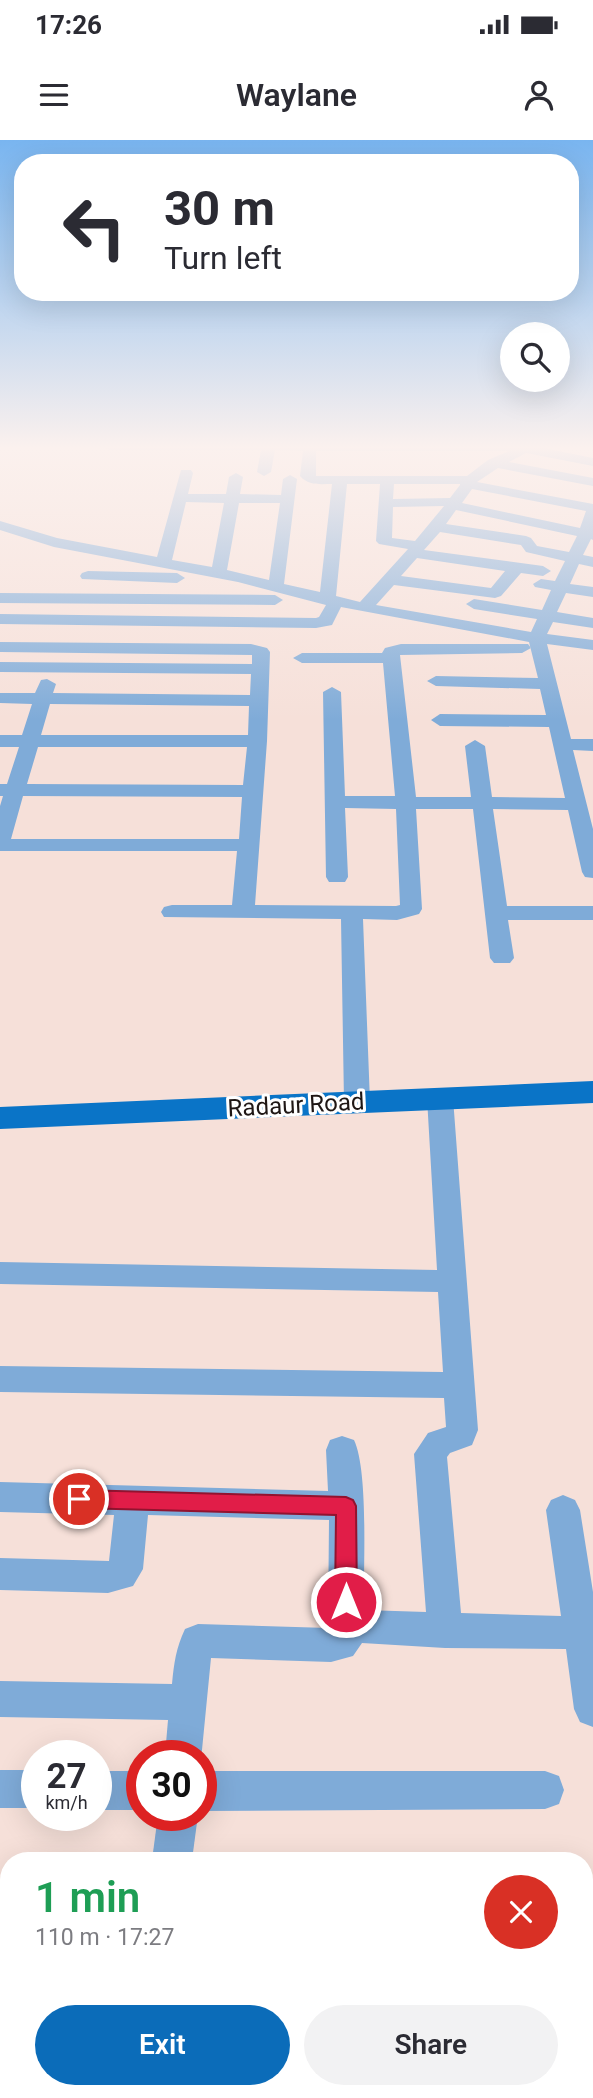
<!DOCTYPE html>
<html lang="en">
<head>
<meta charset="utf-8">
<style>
	:root { --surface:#fff; --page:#f2f2f3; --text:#2b2b33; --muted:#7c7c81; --accent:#0b6cb9 }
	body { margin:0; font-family:Roboto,sans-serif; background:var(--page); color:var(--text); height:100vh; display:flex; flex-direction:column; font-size:26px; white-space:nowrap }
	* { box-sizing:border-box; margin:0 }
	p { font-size:23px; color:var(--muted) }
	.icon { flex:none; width:38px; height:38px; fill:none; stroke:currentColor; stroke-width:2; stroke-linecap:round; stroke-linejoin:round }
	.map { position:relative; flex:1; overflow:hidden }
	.drawer { position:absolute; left:0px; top:1712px; width:593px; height:247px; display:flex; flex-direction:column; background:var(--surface); border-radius:28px 28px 0 0; box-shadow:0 7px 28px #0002 }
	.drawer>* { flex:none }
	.guide { position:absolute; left:14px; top:14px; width:565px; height:147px; border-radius:28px; box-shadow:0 7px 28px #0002; background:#fff; color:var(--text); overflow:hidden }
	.controls { position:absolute; left:500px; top:182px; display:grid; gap:14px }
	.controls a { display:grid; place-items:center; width:70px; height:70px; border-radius:50%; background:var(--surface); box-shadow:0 7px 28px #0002; font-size:35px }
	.speed { position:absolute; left:21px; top:1600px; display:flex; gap:14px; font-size:35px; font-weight:700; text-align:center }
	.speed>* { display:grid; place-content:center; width:91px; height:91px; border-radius:50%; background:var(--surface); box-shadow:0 7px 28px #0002; line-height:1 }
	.speed small { font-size:18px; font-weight:400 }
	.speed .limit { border:10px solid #d22; background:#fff; color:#111 }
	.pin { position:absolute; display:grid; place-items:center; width:60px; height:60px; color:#fff; margin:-30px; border:4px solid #fff; border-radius:50%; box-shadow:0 2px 7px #0007 }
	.me { position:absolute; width:77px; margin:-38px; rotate:0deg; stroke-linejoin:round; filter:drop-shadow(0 0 5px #0008) }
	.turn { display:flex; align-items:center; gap:24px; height:147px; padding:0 35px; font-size:32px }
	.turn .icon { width:91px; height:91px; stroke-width:2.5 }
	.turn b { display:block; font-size:49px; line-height:60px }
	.round { display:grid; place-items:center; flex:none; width:74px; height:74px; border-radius:37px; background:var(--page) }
	.summary { display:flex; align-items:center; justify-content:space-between; height:119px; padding:0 35px }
	h1 { font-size:42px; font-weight:600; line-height:52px; color:#1e9e55 }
	.action { display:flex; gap:14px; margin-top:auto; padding:14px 35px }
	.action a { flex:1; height:80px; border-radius:42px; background:var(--accent); color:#fff; font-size:28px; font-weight:600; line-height:80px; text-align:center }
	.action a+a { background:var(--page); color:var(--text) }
	.status { display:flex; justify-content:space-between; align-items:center; height:49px; padding:0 35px; background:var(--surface); direction:ltr }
	.status svg { height:19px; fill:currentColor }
	header { display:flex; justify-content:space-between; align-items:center; height:91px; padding:0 35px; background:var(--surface); font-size:32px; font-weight:600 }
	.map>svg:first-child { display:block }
</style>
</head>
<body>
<div class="status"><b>17:26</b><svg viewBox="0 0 49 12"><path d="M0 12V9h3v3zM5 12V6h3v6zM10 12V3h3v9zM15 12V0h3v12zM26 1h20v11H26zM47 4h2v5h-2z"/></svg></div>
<header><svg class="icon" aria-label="menu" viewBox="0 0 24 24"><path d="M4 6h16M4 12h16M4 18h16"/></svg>Waylane<svg class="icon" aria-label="person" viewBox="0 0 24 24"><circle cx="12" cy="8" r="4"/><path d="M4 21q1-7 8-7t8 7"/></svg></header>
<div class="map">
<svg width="593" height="1958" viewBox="0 0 593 1958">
	<rect width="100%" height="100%" fill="#f6e0d9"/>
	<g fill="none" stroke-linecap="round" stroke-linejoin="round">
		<!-- minor -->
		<g fill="#7fabd8" fill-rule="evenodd">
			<path d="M529 305 593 318V326L526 313 509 322 593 338V346L498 328 477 342 593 364V400L591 399 583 415 593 417V427L579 424 570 444 593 447V457L566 453 557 472 593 478V488L553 482 547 494 593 500V510L547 504 571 599H593V611L573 610 593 689V738L585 737 582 732 568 670 493 669 507 766H593V780H508L514 818 510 823H494L490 818 473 669H416L422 769 419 774 397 780 363 779 370 962 366 968 357 971 348 968 344 962 341 779 164 777 161 772 164 767 172 765H232L237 711H0V666L3 656H0V644H7L19 607H0V595H22L32 564 0 563V553H35L41 540 47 539 56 544 53 553 250 555 251 534 0 532V522L252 524V515L0 512V502L251 504 267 508 270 512 267 601 255 765 396 766 400 765 396 669 345 668 348 737 345 742H329L326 737 323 552 332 547 341 552 345 656H395L383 523H302L293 518 302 513H382L385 508 401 504H528L531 508 522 513 400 515 416 657H471L465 606 475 600 485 606 492 657 565 658 549 587 440 586 431 580 440 574 546 575 540 549 436 546 427 541 436 536 538 538 529 502 341 467 332 485 316 488 0 484V474L316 478 319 477 326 465 238 442 54 407 0 390V381L57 398 157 417 181 330H191L193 333 188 354H226L229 337 236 333 243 337 240 354 281 355 283 339 290 335 297 339 284 444 320 452 332 344C320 344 309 346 300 336L303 311 275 310 271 332 264 336 257 332 261 310H110L103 306ZM316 311H509L488 320 467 336H316ZM347 344H380L376 401 379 404 408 409 360 462 336 456ZM394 344H460V345L450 358 393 359ZM472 349 586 371 580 388 462 363ZM186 362 224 363 212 427 172 420ZM239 363H280L269 440 227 430ZM444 366 415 401 392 398 393 367ZM456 370 577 396 569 412 537 406 531 398 526 396 446 384ZM440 392 521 405 526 412 565 421 555 441 541 439 533 444 535 447 551 450 542 470 474 459 466 464 474 469 537 479 531 492 376 465 394 445 495 458 501 456 521 433 543 436 551 431 543 426 424 410ZM417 418 505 431 491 448 401 436ZM50 564 249 566 248 595H41ZM38 607H247L243 645 27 644ZM23 656 242 657 239 699H11Z"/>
			<polygon points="88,431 177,433 185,438 177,443 82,439 80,436 82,433"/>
			<polygon points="0,453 275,455 283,460 275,465 0,463"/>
			<path d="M440 949 449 952 453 958 478 1290 472 1305 450 1313 447 1317 461 1473 561 1476 546 1370 551 1360 563 1355 575 1360 580 1370 593 1452V1587L580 1582 574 1569 566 1509 445 1508 362 1503 353 1516 331 1522 211 1518 201 1620V1615H165L168 1580 0 1577V1541L172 1544C174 1523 176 1508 185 1489L198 1484 328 1488 329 1380 148 1375 143 1429 133 1446 108 1453 0 1450V1418L109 1421 114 1375 0 1372V1342L328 1351 326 1310 330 1300 342 1296 354 1300C369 1332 363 1431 364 1470L426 1472 414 1314 428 1293 446 1287 444 1258 0 1252V1226L443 1232 438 1152 0 1144V1122L437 1130 427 958 431 952Z"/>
			<rect x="0" y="1630" width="37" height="38"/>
			<rect x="96" y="1631" width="46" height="39"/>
			<polygon points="201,1631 545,1631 559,1636 564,1650 559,1664 545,1669 201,1671"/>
			<polygon points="158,1675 198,1675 192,1720 152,1720"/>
			<rect x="0" y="1776" width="9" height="42"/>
			<rect x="0" y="1893" width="9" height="44"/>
			<rect x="584" y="1901" width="9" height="44"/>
			<polygon points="470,1950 514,1950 515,1958 471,1958"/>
		</g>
		<!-- major -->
		<polygon fill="#0a74c7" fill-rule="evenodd" points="593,941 593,963 0,989 0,967"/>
	</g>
	<!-- sky -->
	<linearGradient id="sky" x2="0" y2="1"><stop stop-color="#79b5f0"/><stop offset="0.53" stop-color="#fbf1ee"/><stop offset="1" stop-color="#fbf1ee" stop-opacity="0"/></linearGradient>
	<rect width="593" height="580" fill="url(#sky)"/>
	<!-- route -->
	<polygon fill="#e11d48" stroke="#92132f" stroke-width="2" points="79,1350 346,1357 353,1360 356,1366 357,1462 353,1469 346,1472 338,1469 335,1462 336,1375 79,1368 72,1365 69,1359 72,1353"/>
	<g text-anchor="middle" stroke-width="6" stroke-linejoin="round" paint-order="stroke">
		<!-- street labels -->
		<g font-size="24" fill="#1f1715" stroke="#fff">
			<text transform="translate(296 965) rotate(-3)" y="8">Radaur Road</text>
		</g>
	</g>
</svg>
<div class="controls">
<a><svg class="icon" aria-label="search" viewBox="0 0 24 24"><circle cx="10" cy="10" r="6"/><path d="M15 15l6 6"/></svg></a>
</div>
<div class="speed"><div>27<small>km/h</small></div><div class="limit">30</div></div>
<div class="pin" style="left:79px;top:1359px;background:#d93025"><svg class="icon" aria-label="arrive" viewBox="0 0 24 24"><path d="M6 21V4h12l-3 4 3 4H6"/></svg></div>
<svg class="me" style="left:346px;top:1462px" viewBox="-20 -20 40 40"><circle r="17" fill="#e11d48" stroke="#fff" stroke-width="3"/><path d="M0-11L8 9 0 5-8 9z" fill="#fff"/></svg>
<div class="guide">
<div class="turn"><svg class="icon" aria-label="left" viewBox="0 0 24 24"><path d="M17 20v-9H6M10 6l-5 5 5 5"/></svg><div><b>30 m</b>Turn left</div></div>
</div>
<section class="drawer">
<div class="summary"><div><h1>1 min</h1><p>110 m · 17:27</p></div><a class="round" style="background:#d93025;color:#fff"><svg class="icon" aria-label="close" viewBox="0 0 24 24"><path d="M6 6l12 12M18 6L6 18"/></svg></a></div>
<div class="action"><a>Exit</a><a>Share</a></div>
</section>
</div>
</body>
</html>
